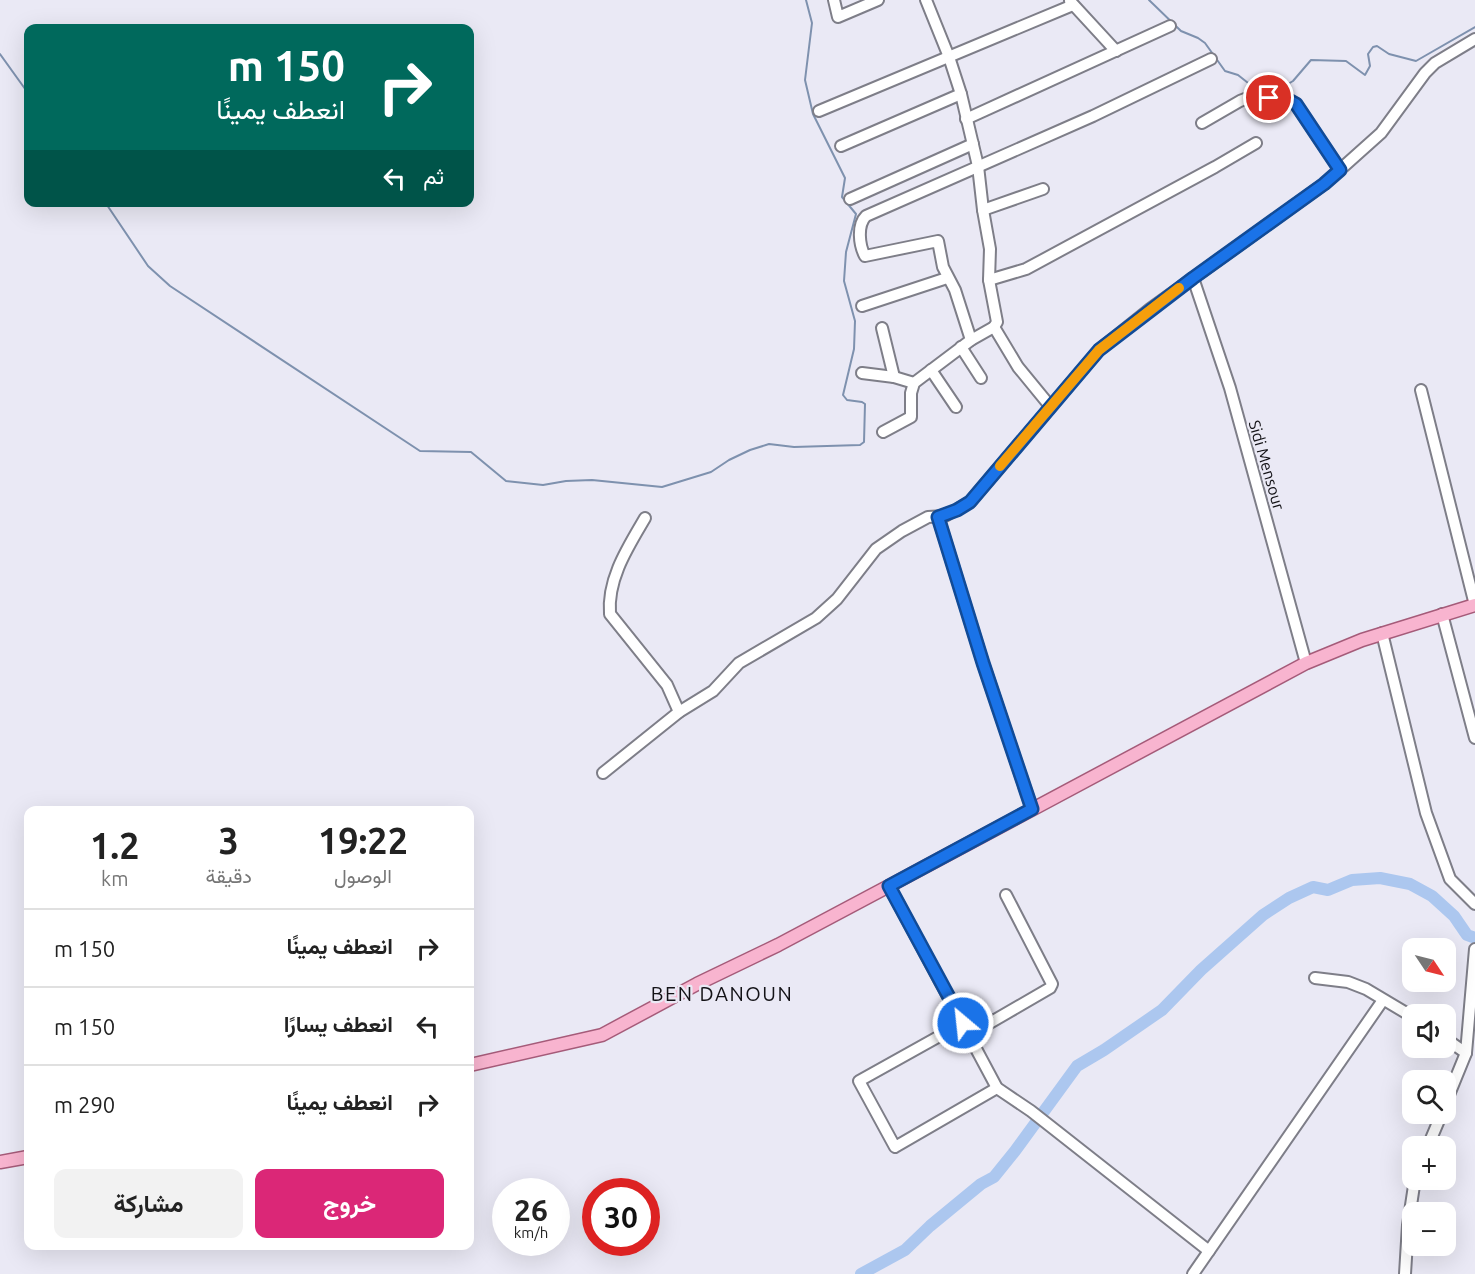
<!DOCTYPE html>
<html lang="ar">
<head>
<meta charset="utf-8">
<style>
	:root { --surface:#fff; --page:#f2f2f2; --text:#222; --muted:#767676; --line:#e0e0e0; --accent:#db2777 }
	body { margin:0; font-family:Ubuntu,Vazirmatn,sans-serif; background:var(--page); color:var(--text); direction:rtl; height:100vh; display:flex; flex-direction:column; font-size:22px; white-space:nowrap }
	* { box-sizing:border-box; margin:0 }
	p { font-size:20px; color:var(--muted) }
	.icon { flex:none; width:33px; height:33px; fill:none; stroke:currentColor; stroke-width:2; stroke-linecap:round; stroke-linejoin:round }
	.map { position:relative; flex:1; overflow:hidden; direction:ltr }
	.sheet { position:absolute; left:24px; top:806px; width:450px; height:444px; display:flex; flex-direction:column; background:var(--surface); border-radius:12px; box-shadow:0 6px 24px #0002; direction:rtl }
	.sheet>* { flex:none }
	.hud { position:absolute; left:24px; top:24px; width:450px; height:183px; border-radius:12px; box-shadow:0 6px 24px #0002; direction:rtl; background:#00695c; color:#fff; overflow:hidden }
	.needle { width:39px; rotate:125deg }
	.buttons { position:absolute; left:1402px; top:938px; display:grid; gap:12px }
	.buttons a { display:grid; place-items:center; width:54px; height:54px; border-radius:12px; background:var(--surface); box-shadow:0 6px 24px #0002; font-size:30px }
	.speed { position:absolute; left:492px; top:1178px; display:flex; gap:12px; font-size:30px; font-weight:700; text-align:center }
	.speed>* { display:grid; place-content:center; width:78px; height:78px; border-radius:50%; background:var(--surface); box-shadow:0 6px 24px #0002; line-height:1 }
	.speed small { font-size:15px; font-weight:400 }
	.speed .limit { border:9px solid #d22; background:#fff; color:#111 }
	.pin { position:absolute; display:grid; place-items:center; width:51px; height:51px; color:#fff; margin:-26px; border:3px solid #fff; border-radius:50%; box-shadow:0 2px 6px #0007 }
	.me { position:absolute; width:66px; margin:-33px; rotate:332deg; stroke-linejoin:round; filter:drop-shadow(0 0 4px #0008) }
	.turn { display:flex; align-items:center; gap:21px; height:126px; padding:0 30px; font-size:27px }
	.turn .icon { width:78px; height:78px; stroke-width:2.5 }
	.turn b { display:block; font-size:42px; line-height:51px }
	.then { display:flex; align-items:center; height:57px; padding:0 30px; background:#0003; gap:12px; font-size:22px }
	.eta { display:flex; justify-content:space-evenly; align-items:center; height:102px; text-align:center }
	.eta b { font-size:36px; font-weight:700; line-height:42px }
	.button { display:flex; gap:12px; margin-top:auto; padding:12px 30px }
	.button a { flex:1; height:69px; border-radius:12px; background:var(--accent); color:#fff; font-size:24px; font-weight:700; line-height:69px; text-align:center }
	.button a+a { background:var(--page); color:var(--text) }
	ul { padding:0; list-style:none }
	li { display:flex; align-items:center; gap:18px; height:78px; padding:0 30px; border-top:2px solid var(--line) }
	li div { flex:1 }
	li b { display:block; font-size:22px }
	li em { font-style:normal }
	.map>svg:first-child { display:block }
</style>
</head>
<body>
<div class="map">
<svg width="1475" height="1274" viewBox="0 0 1475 1274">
	<rect width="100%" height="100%" fill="#eae9f5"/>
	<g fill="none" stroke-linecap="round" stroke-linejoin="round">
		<!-- stream -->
		<g stroke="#7e91ae" stroke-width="2">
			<polyline points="1149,0 1181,31 1198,38 1205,43 1225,71 1238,75 1262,94"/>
			<polyline points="0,54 28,93"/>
			<polyline points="1273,93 1293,81 1311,60 1346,61 1365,75 1370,66 1368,54 1373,47 1377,46 1389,54 1416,61 1475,27"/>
			<polyline points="105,202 148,266 170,286 420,451 471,452 506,481 543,485 566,481 592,480 662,487 711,472 729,460 750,450 769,444 794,447 860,445 864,442 865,404 862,402 847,400 843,395 854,349 855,321 844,281 846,252 856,214 842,197 845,178 813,114 805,80 812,23 806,0"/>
		</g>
		<!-- river -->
		<polyline stroke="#acc7ef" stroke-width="12" points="861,1274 905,1250 930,1226 981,1184 994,1177 1015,1151 1077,1066 1104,1050 1162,1010 1201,970 1263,915 1289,898 1313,887 1328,890 1352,880 1380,878 1410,884 1432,896 1454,916 1467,935 1475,938"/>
		<defs>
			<g id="minor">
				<polyline points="834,0 838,17 878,0"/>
				<polyline points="1070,1 1116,51"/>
				<polyline points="819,111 1073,5"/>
				<polyline points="966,119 1170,26"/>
				<polyline points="1202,123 1240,101 1250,97 1284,98 1296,104 1340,170"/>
				<polyline points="841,146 961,94"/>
				<polyline points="850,199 973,144"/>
				<polyline points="983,210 1043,189"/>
				<polyline points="1193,278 1230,388 1306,663"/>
				<polyline points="989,280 1026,269 1215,167 1256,143"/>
				<polyline points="862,306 947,278"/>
				<polyline points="994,327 1018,367 1050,406"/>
				<polyline points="882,328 894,377"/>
				<path d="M971 340 955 290 943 267 938 241 865 256C859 245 857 225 866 216L1093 116 1211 59"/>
				<polyline points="961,347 981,378"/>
				<polyline points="931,370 956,407"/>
				<polyline points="862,373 894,377 914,383"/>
				<polyline points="1421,390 1475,605"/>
				<polyline points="883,432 911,417 911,393 914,383 971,340 994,327 997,322 989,280 990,249 983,210 978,166 961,94 949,57 926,0"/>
				<polyline points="938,517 983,663 1032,809"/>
				<path d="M645 518C628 547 607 579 610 614L667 685 679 712"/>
				<polyline points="1442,614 1475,738"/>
				<polyline points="1382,633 1426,813 1450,879 1475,904"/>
				<polyline points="603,773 679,712 713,691 739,663 816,618 837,599 876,549 902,531 928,517 945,516 970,502 1099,350 1150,309 1324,184 1381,133 1425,73 1435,63 1475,39"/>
				<polyline points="889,886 997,1088 1031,1111 1209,1251"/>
				<polyline points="1315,978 1348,982 1366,989 1413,1017"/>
				<polyline points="963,1023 859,1081 895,1147 997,1088"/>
				<polyline points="969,1035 1050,988 1052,984 1006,895"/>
				<polyline points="1446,1039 1466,1053"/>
				<polyline points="1446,1102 1466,1053 1475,949"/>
				<polyline points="1428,1146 1442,1113"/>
				<polyline points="1193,1274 1383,1000"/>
				<polyline points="1405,1274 1408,1225 1415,1179"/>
			</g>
			<g id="major">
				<polyline points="470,1065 602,1035 697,984 778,945 889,886 1306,663 1362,640 1475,605"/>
				<polyline points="0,1162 28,1157"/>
			</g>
		</defs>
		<!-- minor casing -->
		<use href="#minor" stroke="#7e7e88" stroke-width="14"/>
		<!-- major casing -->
		<use href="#major" stroke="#a55b79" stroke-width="15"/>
		<!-- minor -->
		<use href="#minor" stroke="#fff" stroke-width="10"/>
		<!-- major -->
		<use href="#major" stroke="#f8b4cf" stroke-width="12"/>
	</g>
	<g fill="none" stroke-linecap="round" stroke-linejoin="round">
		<defs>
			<polyline id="route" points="963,1023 889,886 1032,809 983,663 938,517 957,510 970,502 1099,350 1193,278 1324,184 1340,170 1296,104 1287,99 1269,98"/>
		</defs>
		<!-- route casing -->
		<use href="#route" stroke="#114b97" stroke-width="15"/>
		<!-- route -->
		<use href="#route" stroke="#1a73e8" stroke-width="10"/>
		<!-- slow -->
		<polyline stroke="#f59e0b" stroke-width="10" points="1000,466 1099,350 1179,288"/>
	</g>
	<g text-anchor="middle" stroke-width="4.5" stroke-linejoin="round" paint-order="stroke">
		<!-- street labels -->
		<g font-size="16" fill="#131216" stroke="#eae9f5">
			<text transform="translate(1267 465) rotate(74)" y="6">Sidi Mensour</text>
		</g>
		<!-- quarter labels -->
		<g font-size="20" letter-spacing="1.5" fill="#131216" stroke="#eae9f5">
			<text x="722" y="1001">BEN DANOUN</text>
		</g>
	</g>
</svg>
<div class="buttons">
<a><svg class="needle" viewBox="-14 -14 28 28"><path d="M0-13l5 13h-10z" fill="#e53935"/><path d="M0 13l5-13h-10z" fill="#767676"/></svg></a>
<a><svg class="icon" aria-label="sound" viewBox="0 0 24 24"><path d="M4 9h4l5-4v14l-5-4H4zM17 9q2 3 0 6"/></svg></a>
<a><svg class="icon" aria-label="search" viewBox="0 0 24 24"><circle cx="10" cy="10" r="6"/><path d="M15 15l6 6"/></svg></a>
<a>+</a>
<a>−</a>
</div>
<div class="speed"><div>26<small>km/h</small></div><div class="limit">30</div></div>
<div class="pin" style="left:1269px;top:98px;background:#d93025"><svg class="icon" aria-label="arrive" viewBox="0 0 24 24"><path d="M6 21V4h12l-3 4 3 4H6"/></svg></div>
<svg class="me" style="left:963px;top:1023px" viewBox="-20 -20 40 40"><circle r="17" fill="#1a73e8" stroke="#fff" stroke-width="3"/><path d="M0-11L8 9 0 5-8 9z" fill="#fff"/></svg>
<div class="hud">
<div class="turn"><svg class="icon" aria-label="right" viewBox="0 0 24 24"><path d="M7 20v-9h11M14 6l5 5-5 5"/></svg><div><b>150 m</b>انعطف يمينًا</div></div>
<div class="then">ثم<svg class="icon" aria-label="left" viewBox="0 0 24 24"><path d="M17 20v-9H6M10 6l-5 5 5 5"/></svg></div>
</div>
<section class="sheet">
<div class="eta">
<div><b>19:22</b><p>الوصول</p></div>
<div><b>3</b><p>دقيقة</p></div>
<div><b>1.2</b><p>km</p></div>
</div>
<ul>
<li><svg class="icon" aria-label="right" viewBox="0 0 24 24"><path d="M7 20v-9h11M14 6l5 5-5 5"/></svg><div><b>انعطف يمينًا</b></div><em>150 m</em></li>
<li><svg class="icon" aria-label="left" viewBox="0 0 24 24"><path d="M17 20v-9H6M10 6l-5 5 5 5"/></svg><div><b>انعطف يسارًا</b></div><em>150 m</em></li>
<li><svg class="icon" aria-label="right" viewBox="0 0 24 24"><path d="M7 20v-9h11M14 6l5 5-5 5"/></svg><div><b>انعطف يمينًا</b></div><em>290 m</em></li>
</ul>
<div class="button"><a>خروج</a><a>مشاركة</a></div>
</section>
</div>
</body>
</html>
